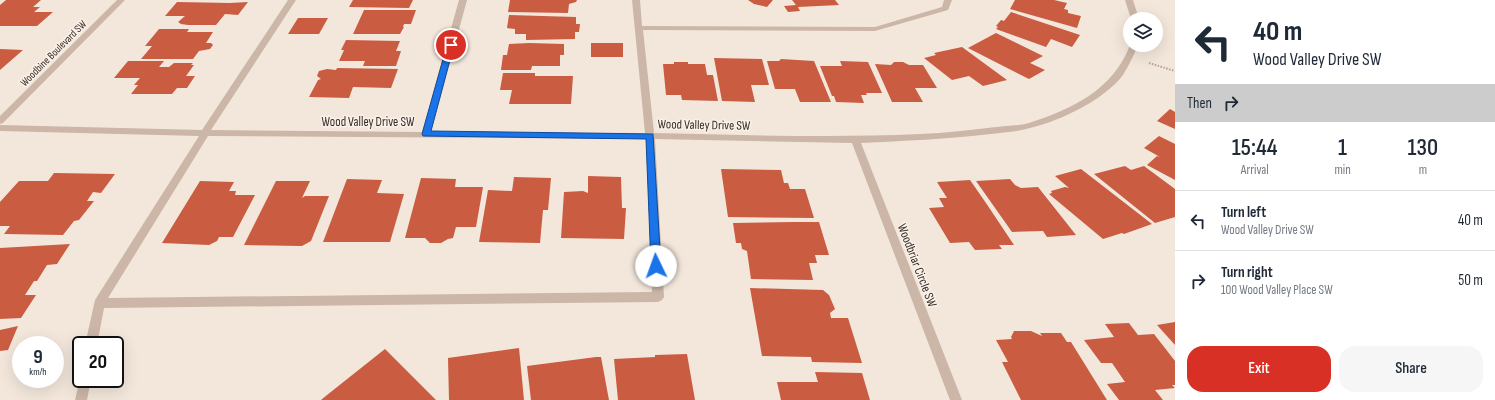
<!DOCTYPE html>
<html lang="en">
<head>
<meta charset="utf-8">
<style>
	:root { --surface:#fff; --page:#f6f6f7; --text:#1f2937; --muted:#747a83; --line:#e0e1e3; --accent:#d93025 }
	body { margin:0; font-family:"Sofia Sans Condensed",sans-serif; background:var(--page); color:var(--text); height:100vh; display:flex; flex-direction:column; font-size:15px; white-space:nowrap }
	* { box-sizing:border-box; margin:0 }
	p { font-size:13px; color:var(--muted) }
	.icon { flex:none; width:22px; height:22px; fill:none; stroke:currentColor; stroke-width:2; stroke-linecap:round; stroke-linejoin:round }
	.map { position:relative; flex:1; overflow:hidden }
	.panel { display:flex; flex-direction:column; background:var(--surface); width:320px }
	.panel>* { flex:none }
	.hud { background:#fff; color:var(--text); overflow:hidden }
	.tools { position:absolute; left:1123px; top:12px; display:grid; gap:8px }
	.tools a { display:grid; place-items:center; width:40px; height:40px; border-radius:50%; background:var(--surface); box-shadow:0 4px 16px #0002; font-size:20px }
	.speed { position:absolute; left:12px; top:336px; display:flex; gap:8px; font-size:20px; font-weight:700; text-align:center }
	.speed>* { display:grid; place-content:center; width:52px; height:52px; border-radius:50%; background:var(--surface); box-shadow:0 4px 16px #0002; line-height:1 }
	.speed small { font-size:10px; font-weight:400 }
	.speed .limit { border:2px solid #111; border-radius:6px; background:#fff; color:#111 }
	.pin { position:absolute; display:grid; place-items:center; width:34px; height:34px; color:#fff; margin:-17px; border:2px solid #fff; border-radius:50%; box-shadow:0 1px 4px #0007 }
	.me { position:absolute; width:44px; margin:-22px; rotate:357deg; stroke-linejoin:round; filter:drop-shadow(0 0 3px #0008) }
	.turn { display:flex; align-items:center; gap:14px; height:84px; padding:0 12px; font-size:18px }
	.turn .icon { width:52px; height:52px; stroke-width:2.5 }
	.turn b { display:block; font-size:28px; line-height:34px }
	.then { display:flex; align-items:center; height:38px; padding:0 12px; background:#0003; gap:8px; font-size:15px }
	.eta { display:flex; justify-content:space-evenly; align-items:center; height:68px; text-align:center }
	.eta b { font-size:24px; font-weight:600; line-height:28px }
	.cta { display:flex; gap:8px; margin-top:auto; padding:8px 12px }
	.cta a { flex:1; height:46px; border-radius:16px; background:var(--accent); color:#fff; font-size:16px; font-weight:600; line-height:46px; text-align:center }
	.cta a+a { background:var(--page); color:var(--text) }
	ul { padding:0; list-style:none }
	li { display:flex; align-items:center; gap:12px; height:60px; padding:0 12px; border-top:1px solid var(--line) }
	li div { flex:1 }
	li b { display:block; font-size:15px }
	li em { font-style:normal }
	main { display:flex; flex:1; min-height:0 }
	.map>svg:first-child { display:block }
</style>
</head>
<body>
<main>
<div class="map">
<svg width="1175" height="400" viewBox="0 0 1175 400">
	<rect width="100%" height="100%" fill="#f3e7db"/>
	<!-- building -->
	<g fill="#ca5c42">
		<polygon points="6,0 41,0 33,7 40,7 34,12 53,12 37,26 0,26 0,5"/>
		<polygon points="353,0 413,0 409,8 349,7"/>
		<polygon points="510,0 577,0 576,2 569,4 568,13 508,12"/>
		<polygon points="748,0 773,0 767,7 754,4"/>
		<polygon points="792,0 835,0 839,5 798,7 800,11 788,12 784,6 796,5"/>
		<polygon points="1015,0 1054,0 1067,3 1064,9 1068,10 1068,13 1081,16 1077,28 1010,9"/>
		<polygon points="177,2 230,3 248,2 238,15 225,14 216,25 188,25 181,24 178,22 185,16 165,16"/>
		<polygon points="364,10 416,10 411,24 404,24 403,27 404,27 400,34 353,34"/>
		<polygon points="1011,12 1080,35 1072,47 1051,39 1046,47 996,29 998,27 996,26 1001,20 1004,21"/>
		<polygon points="509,15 576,17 576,24 580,24 579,32 575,32 575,39 526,40 526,34 515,34 515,29 507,28"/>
		<polygon points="298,18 328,18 319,34 288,34"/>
		<polygon points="159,29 189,29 187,32 213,32 206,43 211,43 213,45 210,49 199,51 193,59 141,59 152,46 145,46"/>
		<polygon points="996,33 1043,56 1030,63 1045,70 1029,79 968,48"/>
		<polygon points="346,40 400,41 396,51 401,51 396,66 363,66 365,61 339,61 344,50 341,50"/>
		<polygon points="529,43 564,44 564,55 560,55 560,66 532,66 531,70 501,70 503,55 507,55 509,44"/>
		<rect x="591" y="43" width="32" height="14"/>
		<polygon points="962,47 1007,80 983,86 969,76 952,80 924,58 936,55 934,53"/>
		<polygon points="0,49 23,50 0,70"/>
		<polygon points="714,58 762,59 769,85 751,85 755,102 722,101"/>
		<polygon points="781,59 814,61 831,102 800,102 795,89 775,89 767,61 779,61"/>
		<polygon points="128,61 164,61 159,67 169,67 174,63 193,63 191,65 194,65 186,76 195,76 187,88 177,88 172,94 131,94 138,85 134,85 140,78 114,78"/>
		<polygon points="840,61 868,62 882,93 866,93 867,95 861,95 864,103 836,102 834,96 832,96 820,66 842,66"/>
		<polygon points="674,62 688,62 688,64 705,64 707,75 713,75 718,101 682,100 681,95 666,95 663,64 674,64"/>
		<polygon points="894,62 903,62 909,65 923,65 937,88 915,88 923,102 892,102 875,64 891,65"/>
		<polygon points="337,68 398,69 391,88 353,87 349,98 309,97 318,80 321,79 317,76 319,71 327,69 336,70"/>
		<polygon points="503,73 535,73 535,76 573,76 571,104 509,104 512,90 500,90"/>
		<polygon points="1170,109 1175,112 1175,129 1157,121"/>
		<polygon points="1159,136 1175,144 1175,180 1147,165 1157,156 1160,157 1144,148"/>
		<polygon points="1125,166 1131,170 1144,166 1175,189 1175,217 1155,223 1094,174"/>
		<polygon points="721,169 781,170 784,183 788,183 790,189 805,189 814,218 728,217"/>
		<polygon points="1081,169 1152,224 1124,234 1122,233 1103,239 1049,194 1052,193 1051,191 1065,187 1069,188 1055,176"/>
		<polygon points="54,173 115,174 101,193 93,192 87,201 94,201 79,220 74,221 63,235 4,234 10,226 0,226 0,202 19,181 48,181"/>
		<polygon points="588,176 621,177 622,208 626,208 624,239 561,238 564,192 583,191 588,193"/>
		<polygon points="514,177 551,178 548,210 543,210 540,243 479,242 488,190 512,191"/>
		<polygon points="421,178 456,179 455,187 483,187 476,227 456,227 453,238 448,239 441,243 430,243 425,238 405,238"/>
		<polygon points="347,179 382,180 377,193 404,194 390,242 323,242"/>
		<polygon points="1010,179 1015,185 1021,188 1038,187 1076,235 1047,237 1043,231 1012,232 976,181"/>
		<polygon points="970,180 986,203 1014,245 999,245 1002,249 975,250 969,242 950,243 929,208 944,207 939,198 947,198 937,182"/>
		<polygon points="200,181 234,182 229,191 236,191 235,195 255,195 233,237 219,237 217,241 209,245 162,243"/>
		<polygon points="276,181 310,181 302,198 305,196 329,196 311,241 302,246 244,245"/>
		<polygon points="793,222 819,222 829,255 815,255 817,263 809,263 813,280 751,279 747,251 742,249 741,243 736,243 733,223"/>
		<polygon points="70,244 57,264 47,265 37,281 34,281 25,295 36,295 21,318 0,319 0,248"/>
		<polygon points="750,288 823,290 829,295 835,309 830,313 831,318 848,318 862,363 812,362 811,357 762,356"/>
		<polygon points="1175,322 1175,345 1157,325"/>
		<polygon points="1129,323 1138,335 1154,334 1175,361 1175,385 1172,385 1175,388 1155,390 1163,400 1119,400 1107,384 1125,382 1112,363 1101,363 1084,340 1114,337 1105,324"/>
		<polygon points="18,326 8,350 0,351 0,330"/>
		<polygon points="1014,331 1031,331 1042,336 1040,333 1061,333 1067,342 1071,342 1107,400 1021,400 1002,362 1008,362 996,340 1012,339 1011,337"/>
		<polygon points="519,348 524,400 449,400 448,358"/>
		<polygon points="385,349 436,400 321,400 327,395"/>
		<polygon points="687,354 695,400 618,400 614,359 655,357 655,355"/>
		<polygon points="596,357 601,357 609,400 531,400 527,366"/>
		<polygon points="815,372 862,373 870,400 781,400 777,382 818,382"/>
	</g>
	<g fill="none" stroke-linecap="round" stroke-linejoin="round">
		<!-- path -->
		<polyline stroke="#b79f91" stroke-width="2" stroke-dasharray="1.5 1.5" stroke-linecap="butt" points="1149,63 1175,71"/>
		<!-- minor -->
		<g fill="#cbb6a7" fill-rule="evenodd">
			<polygon points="117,0 125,0 3,123 0,124 0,116"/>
			<path d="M288 0H296L211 130 422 132 459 0H467L431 132 645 133 632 0H640L642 26 875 27 942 7 944 0H952L948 10 875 31 643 30 654 133C743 135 832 138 920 134 946 133 970 130 996 127 1006 126 1018 126 1029 123 1072 109 1113 90 1130 45H1138C1134 55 1129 65 1123 75 1104 100 1060 121 1030 128 1017 132 1003 132 991 134 947 139 904 141 861 143L962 400H950L852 143 655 139 664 297 662 300 658 302 104 308 97 345H85L95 300 199 136 0 131V125L202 130ZM208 136 646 139 652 292 108 298Z"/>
			<polygon points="1125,0 1133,0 1139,19 1131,19"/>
			<polygon points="81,375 81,379 91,379 87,400 75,400"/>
		</g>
	</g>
	<!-- route -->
	<polygon fill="#1a73e8" stroke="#114b97" points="451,42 454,45 431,131 653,134 661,266 660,268 653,268 651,266 646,139 423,136 422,134 447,45"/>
	<g text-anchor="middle" stroke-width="3" stroke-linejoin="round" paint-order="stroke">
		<!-- far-street labels -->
		<g font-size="11" fill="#372c28" stroke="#faf1e8">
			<text transform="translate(53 53) rotate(-45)" y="4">Woodbine Boulevard SW</text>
		</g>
		<!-- street labels -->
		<g font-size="13" fill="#372c28" stroke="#faf1e8">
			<text x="368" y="126">Wood Valley Drive SW</text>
			<text transform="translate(704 124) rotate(1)" y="5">Wood Valley Drive SW</text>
			<text transform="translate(918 265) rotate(69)" y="5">Woodbriar Circle SW</text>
		</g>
	</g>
</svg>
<div class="tools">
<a><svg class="icon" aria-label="layers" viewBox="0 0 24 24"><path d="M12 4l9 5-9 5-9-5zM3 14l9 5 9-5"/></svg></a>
</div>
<div class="speed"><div>9<small>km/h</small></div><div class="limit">20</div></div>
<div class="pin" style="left:451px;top:45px;background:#d93025"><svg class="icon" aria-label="arrive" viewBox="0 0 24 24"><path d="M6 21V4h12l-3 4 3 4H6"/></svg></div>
<svg class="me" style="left:656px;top:266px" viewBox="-20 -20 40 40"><circle r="19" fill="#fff"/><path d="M0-13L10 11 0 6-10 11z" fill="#1a73e8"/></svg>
</div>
<section class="panel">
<div class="hud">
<div class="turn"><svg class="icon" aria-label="left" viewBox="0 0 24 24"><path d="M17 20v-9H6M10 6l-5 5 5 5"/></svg><div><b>40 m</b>Wood Valley Drive SW</div></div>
<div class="then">Then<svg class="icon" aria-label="right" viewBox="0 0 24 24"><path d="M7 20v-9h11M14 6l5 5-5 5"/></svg></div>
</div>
<div class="eta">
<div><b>15:44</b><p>Arrival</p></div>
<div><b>1</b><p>min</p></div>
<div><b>130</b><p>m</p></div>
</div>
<ul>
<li><svg class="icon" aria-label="left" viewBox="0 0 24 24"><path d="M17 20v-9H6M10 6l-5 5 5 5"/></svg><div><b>Turn left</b><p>Wood Valley Drive SW</p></div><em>40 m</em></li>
<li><svg class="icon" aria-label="right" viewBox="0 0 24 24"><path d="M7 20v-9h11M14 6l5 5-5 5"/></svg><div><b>Turn right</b><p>100 Wood Valley Place SW</p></div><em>50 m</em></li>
</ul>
<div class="cta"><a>Exit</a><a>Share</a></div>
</section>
</main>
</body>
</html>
